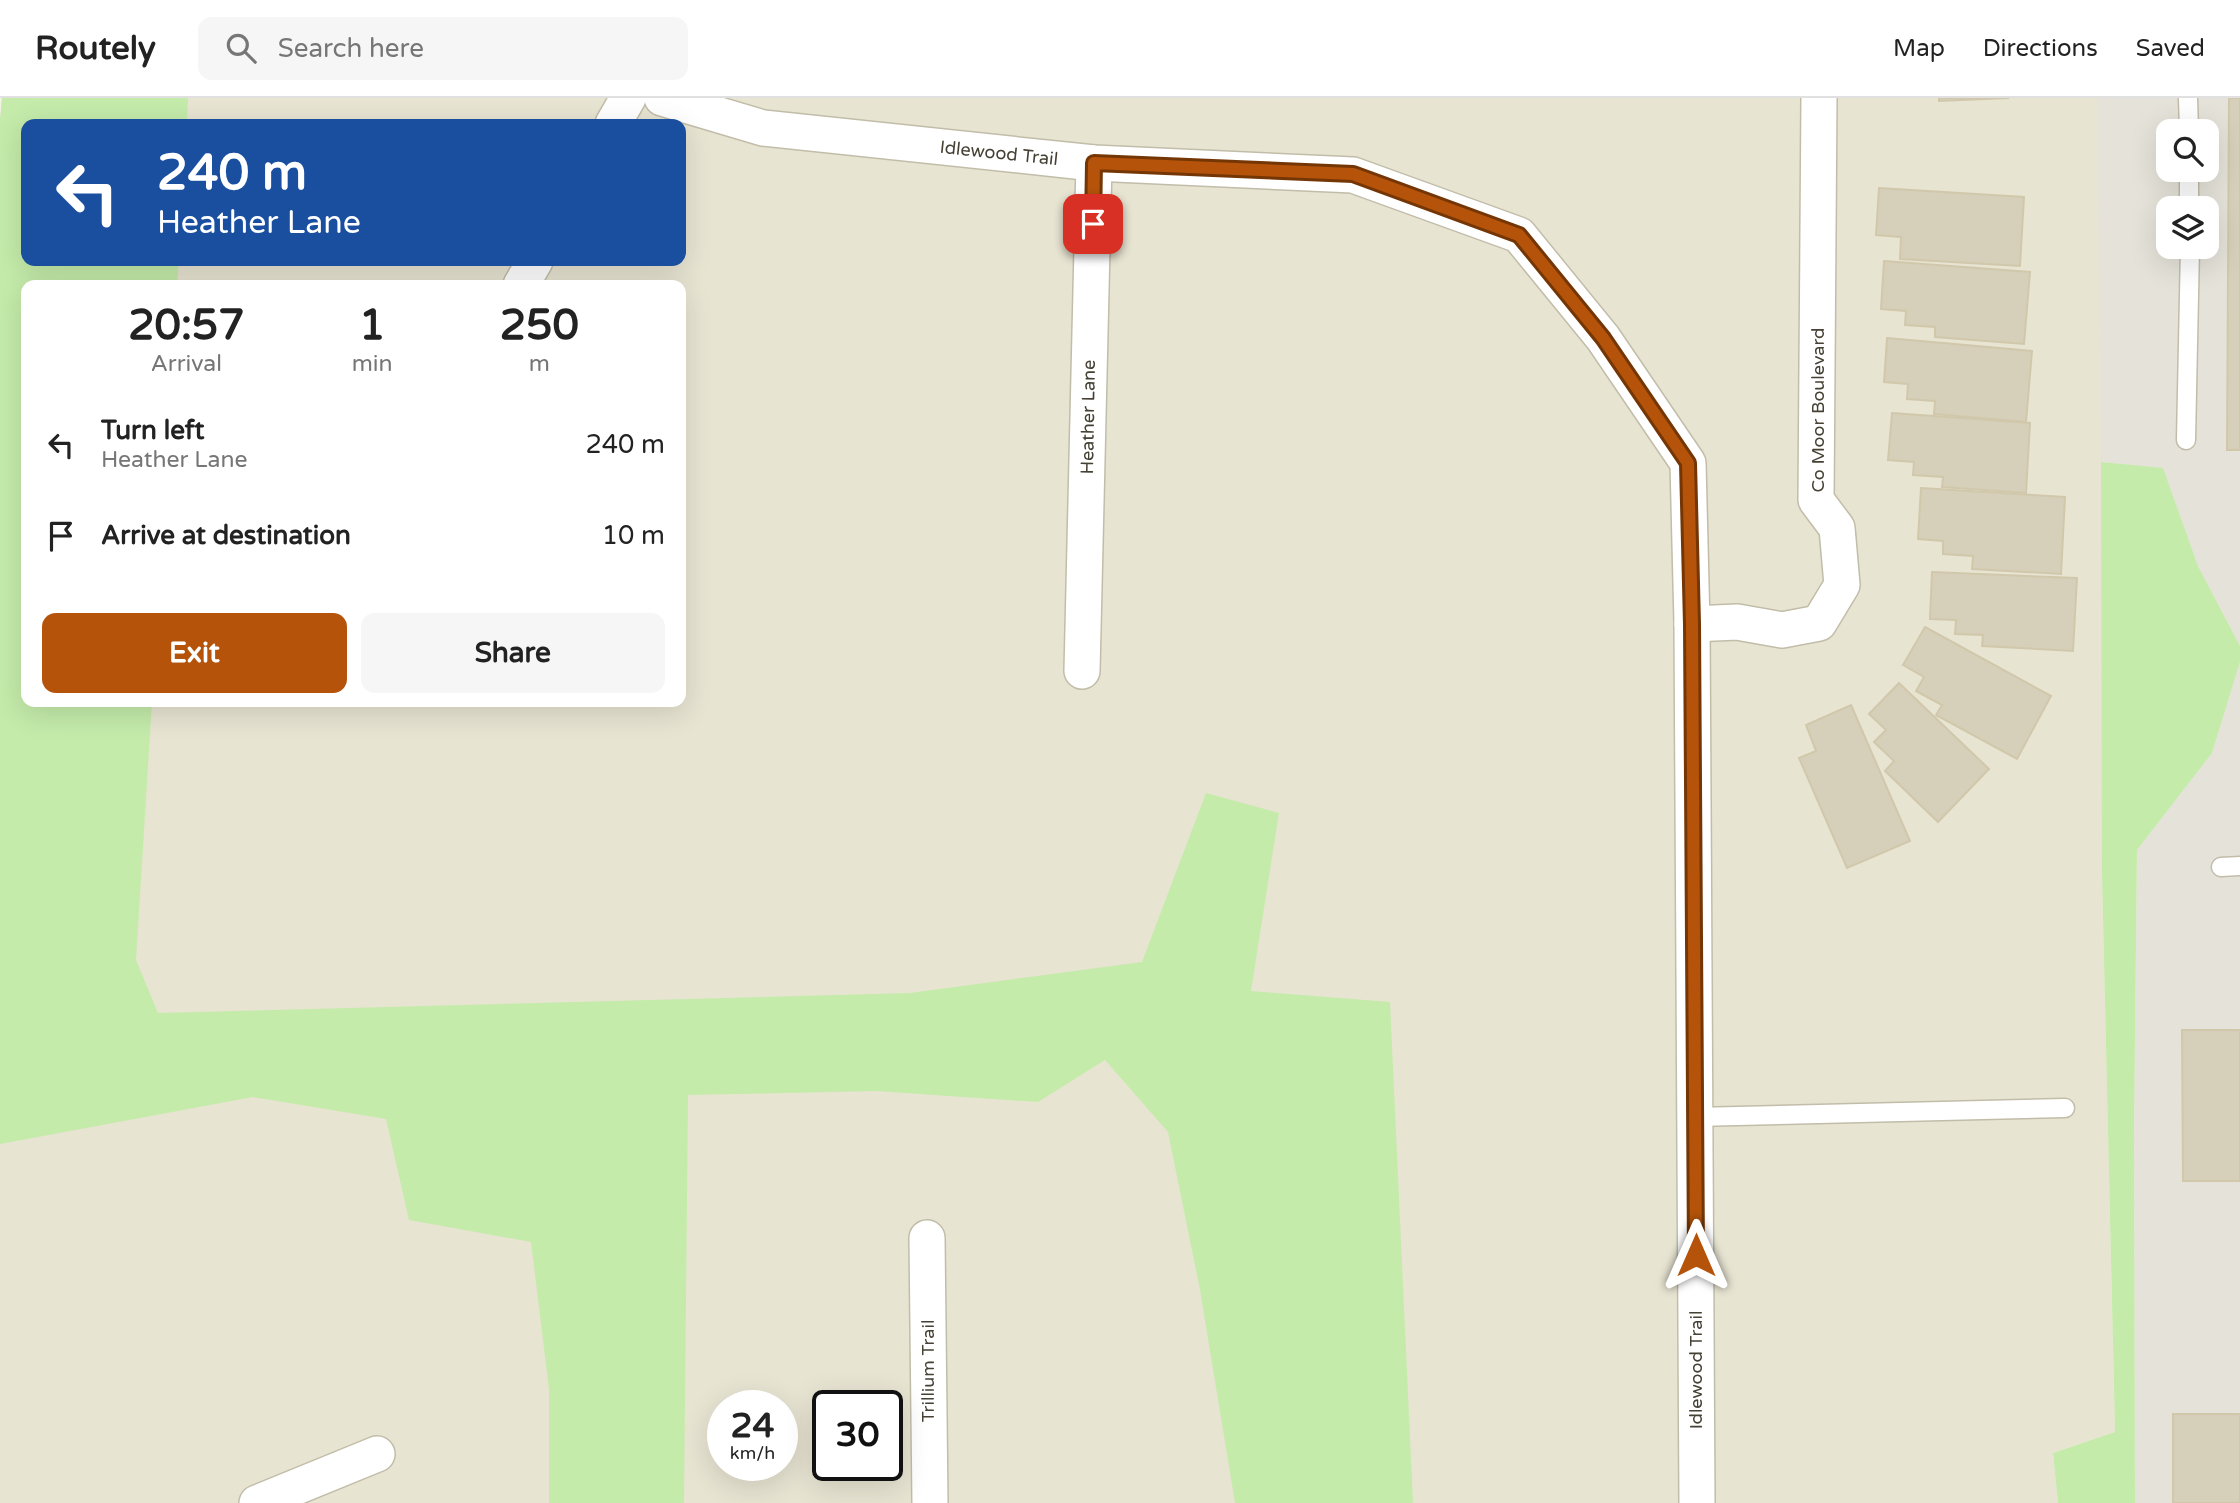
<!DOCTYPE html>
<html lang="en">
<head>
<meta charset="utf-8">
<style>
	:root { --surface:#fff; --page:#f6f6f6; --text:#222; --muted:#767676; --line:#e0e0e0; --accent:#b45309 }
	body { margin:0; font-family:"Varela Round",sans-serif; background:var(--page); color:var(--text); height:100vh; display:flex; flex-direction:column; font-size:26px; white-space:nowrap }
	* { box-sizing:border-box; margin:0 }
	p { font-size:23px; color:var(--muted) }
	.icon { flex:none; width:38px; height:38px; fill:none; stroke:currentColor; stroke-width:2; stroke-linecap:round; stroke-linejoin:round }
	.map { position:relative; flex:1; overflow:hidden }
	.side { position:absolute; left:21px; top:182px; width:665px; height:427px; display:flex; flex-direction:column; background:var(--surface); border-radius:14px; box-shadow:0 7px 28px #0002 }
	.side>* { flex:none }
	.hud { position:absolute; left:21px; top:21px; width:665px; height:147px; border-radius:14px; box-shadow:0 7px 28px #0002; background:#1a4fa0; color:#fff; overflow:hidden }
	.fabs { position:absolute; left:2156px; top:21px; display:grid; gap:14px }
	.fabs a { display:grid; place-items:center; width:63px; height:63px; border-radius:14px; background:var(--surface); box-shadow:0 7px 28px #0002; font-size:35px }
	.speed { position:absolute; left:707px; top:1292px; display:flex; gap:14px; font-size:35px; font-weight:700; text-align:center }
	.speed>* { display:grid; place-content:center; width:91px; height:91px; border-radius:50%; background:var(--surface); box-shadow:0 7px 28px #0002; line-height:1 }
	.speed small { font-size:18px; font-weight:400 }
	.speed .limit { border:4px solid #111; border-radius:10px; background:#fff; color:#111 }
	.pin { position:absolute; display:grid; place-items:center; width:60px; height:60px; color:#fff; margin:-30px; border-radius:14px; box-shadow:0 4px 10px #0006 }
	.me { position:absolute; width:77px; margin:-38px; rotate:0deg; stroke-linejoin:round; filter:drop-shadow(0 0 5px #0008) }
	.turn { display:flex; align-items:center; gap:24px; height:147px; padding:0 21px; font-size:32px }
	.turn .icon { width:91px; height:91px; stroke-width:2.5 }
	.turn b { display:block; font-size:49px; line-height:60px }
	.eta { display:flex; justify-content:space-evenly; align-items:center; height:119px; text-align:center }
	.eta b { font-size:42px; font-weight:800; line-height:49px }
	.cta { display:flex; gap:14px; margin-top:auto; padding:14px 21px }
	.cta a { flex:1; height:80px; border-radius:14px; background:var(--accent); color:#fff; font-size:28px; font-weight:800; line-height:80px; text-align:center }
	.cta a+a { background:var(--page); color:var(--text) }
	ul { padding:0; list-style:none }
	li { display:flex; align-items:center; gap:21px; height:91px; padding:0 21px }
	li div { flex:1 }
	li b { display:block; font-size:26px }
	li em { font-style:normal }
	header { display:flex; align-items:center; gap:42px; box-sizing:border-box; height:98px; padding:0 35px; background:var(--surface); border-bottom:2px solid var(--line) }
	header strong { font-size:33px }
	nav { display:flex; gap:38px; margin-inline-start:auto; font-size:24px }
	.search { width:490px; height:63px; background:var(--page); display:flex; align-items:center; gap:18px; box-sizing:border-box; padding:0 24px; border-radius:14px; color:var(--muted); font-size:26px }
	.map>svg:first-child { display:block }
</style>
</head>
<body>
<header>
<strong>Routely</strong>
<div class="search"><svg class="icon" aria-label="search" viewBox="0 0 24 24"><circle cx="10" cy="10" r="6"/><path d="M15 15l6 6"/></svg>Search here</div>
<nav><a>Map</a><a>Directions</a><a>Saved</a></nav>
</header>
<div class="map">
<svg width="2240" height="1405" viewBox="0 0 2240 1405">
	<rect width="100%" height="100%" fill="#f3f1e4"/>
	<!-- residential -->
	<path fill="#e8e4d2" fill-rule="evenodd" d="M2 0H2099L2102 232V777L2115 1334 2053 1355 2058 1405H0V22ZM26 26H681V163H26ZM26 187H681V604H26ZM723 1307H782V1367H723ZM828 1307H887V1367H828Z"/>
	<!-- industrial -->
	<g fill="#e5e2d9" fill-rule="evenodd">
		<path d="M2097 0H2240V548L2198 468 2163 371 2101 364ZM2168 33H2207V72H2168ZM2168 110H2207V149H2168Z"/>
		<polygon points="2240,564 2240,1405 2135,1405 2134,1033 2137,752 2212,655"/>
	</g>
	<!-- green -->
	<g fill="#c4ebaa">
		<polygon points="2,0 188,0 187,26 26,26 26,163 179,163 177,187 26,187 26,604 152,604 136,862 158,915 910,895 1142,864 1206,695 1279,715 1251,893 1390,904 1413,1405 1235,1405 1200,1192 1168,1034 1105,962 1038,1004 876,993 688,997 684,1405 549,1405 549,1291 531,1144 409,1122 386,1021 253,999 0,1046 0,22"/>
		<polygon points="2101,364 2163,370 2198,468 2240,548 2240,564 2212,655 2137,752 2134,1033 2135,1405 2058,1405 2053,1355 2115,1334 2102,777"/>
	</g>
	<!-- building -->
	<g fill="#d6cfb9" stroke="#d1c8ac" stroke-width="2">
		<polygon points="1939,0 2009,0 1939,3"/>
		<polygon points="2229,0 2240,0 2240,352 2227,352"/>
		<polygon points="1879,90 2024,99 2020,168 1900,161 1901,139 1876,137"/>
		<polygon points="1884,163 2030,174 2024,246 1935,239 1935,229 1905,227 1906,213 1881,211"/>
		<polygon points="1887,240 2032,253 2026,324 1934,316 1935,303 1907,301 1908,286 1884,284"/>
		<polygon points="1892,315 2030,325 2026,395 1942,389 1943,379 1913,377 1914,364 1888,362"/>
		<polygon points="1921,390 2065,399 2061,476 1972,471 1973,458 1943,456 1943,443 1918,441"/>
		<polygon points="1932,474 2077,480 2073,553 1982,548 1983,537 1955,536 1956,522 1930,521"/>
		<polygon points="1925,529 2051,598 2017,661 1936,617 1942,607 1916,593 1924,579 1903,567"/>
		<polygon points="1899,585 1989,671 1938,724 1885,673 1894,663 1874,644 1886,632 1869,616"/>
		<polygon points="1851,607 1910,743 1847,770 1799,660 1816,653 1806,627"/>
		<polygon points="2182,932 2240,932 2240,1083 2183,1083"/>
		<rect x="2173" y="1316" width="67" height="89"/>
	</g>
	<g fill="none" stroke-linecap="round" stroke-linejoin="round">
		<defs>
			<g id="lane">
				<polyline points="2188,0 2189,33"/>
				<polyline points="2189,72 2189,110"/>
				<polyline points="2186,342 2190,149"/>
				<polyline points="2221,769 2240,768"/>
				<polyline points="1695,1019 2065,1010"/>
			</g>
			<g id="street">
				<polyline points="662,0 763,30 1094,65 1353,77 1519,137 1603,240 1688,365 1692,526 1697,1405"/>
				<polyline points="613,26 628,0"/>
				<polyline points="521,187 535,163"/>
				<polyline points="1692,526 1737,524 1782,532 1819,525 1842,487 1837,430 1816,402 1819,0"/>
				<polyline points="1082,573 1094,65"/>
				<polyline points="927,1140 930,1405"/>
				<polyline points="257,1405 377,1356"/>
			</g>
		</defs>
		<!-- lane casing -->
		<use href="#lane" stroke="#c2bda9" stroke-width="21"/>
		<!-- street casing -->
		<use href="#street" stroke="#c2bda9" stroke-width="38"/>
		<!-- lane -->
		<use href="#lane" stroke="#fff" stroke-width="18"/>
		<!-- street -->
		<use href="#street" stroke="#fff" stroke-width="35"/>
	</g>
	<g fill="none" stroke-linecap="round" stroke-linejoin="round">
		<defs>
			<polyline id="route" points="1093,126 1094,65 1353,76 1519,137 1603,240 1688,365 1692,526 1696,1157"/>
		</defs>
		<!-- route casing -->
		<use href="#route" stroke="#753606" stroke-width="18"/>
		<!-- route -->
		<use href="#route" stroke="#b45309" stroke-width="12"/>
	</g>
	<g text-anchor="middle" stroke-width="7" stroke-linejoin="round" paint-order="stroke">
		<!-- street labels -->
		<g font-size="18" fill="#464134" stroke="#fff">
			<text transform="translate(999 55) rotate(6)" y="6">Idlewood Trail</text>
			<text transform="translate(1818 312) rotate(-90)" y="6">Co Moor Boulevard</text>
			<text transform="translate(1088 319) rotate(-89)" y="6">Heather Lane</text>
			<text transform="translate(1696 1272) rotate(-90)" y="6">Idlewood Trail</text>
			<text transform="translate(928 1273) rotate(-90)" y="6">Trillium Trail</text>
		</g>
	</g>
</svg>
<div class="fabs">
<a><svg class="icon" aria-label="search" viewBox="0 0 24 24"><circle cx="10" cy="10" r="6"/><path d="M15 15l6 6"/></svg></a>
<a><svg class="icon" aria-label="layers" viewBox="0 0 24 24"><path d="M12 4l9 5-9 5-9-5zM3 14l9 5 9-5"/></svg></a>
</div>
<div class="speed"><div>24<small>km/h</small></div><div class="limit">30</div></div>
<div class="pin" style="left:1093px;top:126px;background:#d93025"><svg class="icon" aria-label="arrive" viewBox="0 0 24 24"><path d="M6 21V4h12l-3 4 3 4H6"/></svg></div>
<svg class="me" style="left:1696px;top:1157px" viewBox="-20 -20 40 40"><path d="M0-17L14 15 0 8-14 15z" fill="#b45309" stroke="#fff" stroke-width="4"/></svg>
<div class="hud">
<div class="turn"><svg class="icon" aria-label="left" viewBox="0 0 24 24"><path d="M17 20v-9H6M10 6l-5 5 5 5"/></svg><div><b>240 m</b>Heather Lane</div></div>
</div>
<section class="side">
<div class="eta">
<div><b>20:57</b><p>Arrival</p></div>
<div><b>1</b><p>min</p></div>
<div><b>250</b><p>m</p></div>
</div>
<ul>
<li><svg class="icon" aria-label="left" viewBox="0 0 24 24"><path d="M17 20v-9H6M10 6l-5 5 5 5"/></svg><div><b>Turn left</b><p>Heather Lane</p></div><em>240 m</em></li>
<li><svg class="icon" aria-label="arrive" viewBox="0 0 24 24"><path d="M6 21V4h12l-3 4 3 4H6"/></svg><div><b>Arrive at destination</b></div><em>10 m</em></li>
</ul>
<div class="cta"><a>Exit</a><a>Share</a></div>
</section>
</div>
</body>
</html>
